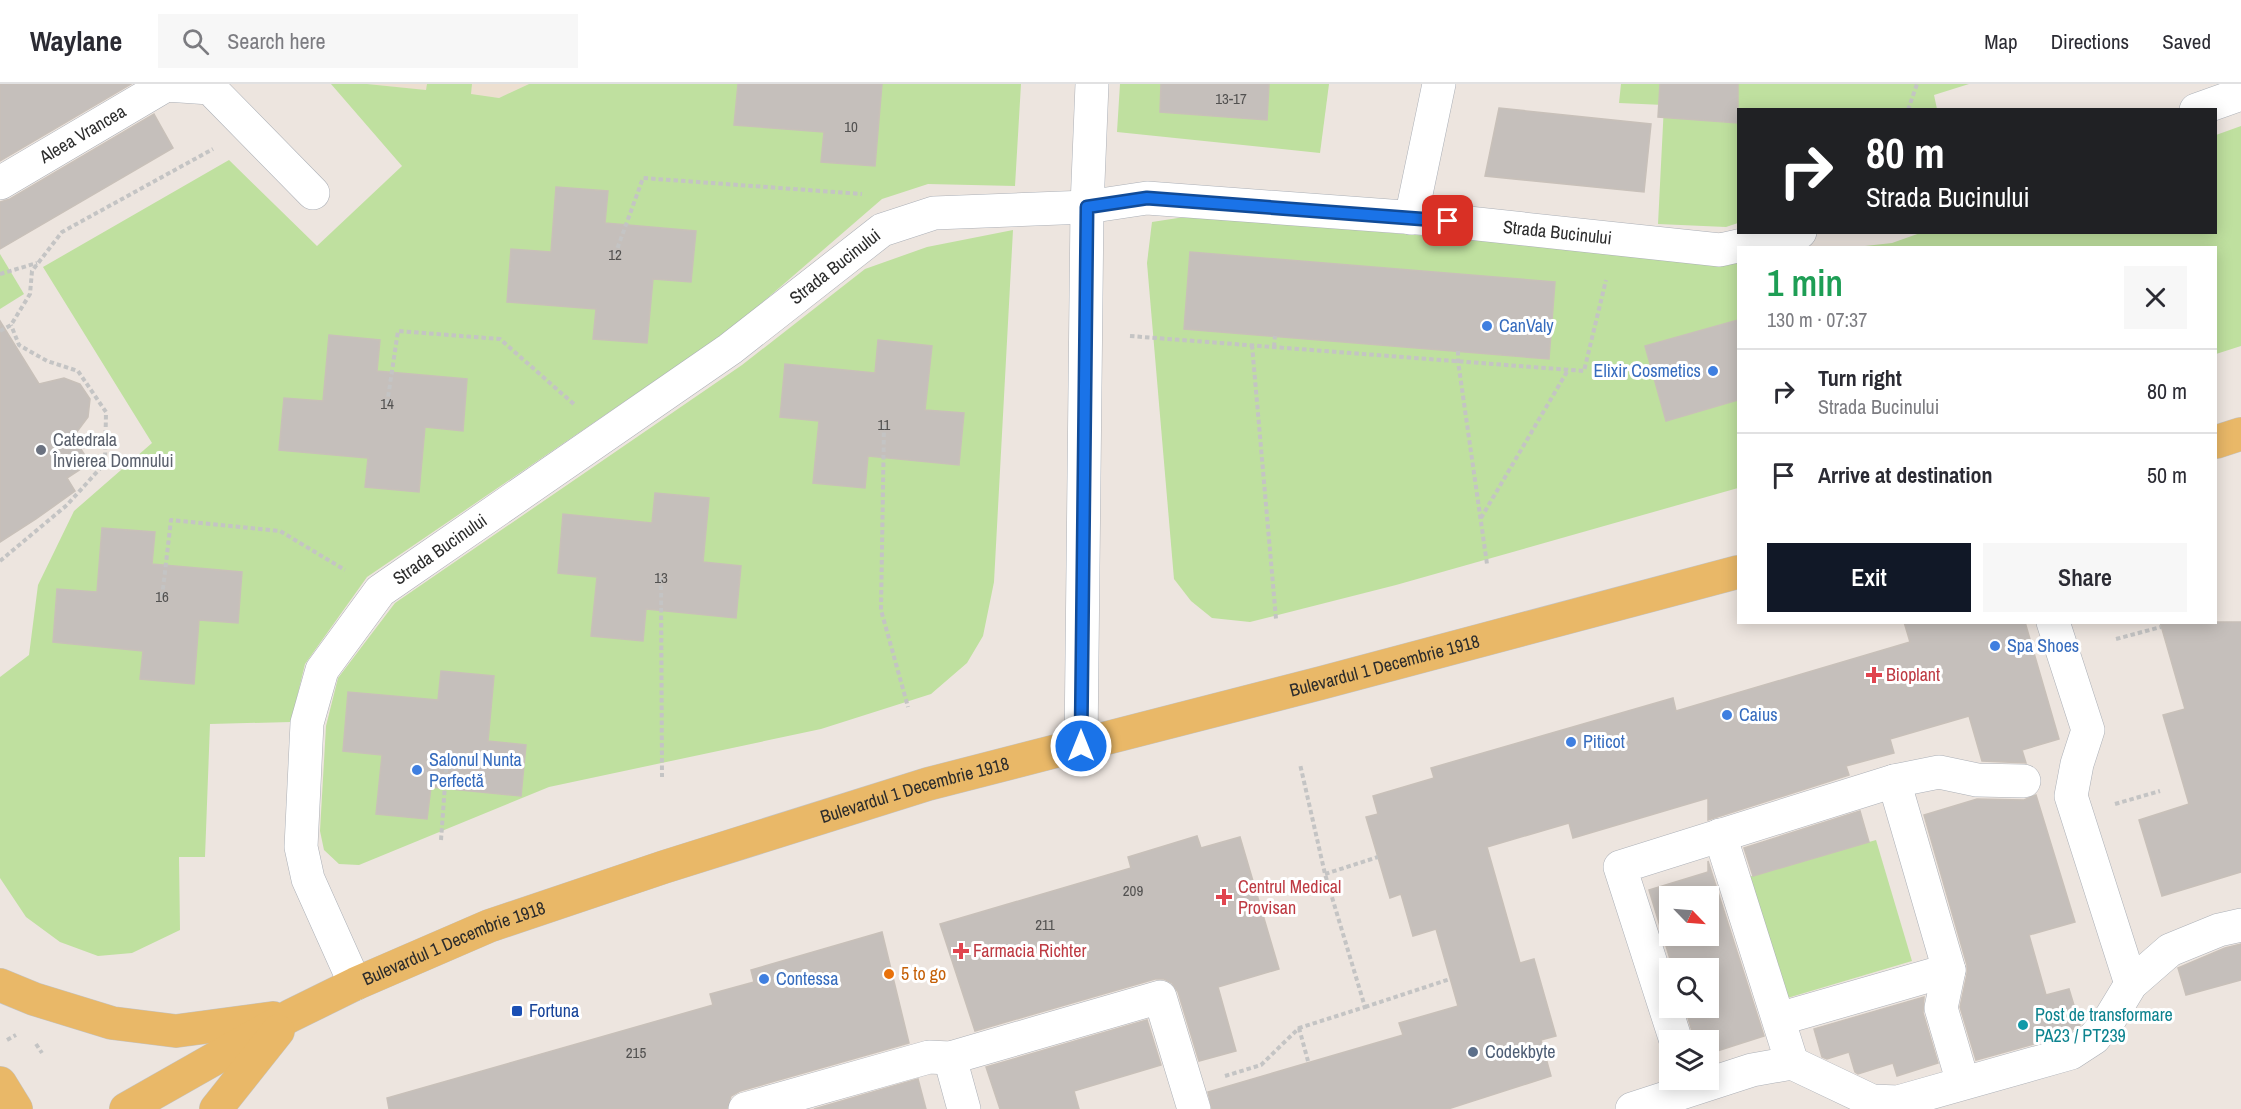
<!DOCTYPE html>
<html lang="en">
<head>
<meta charset="utf-8">
<style>
	:root { --surface:#fff; --page:#f7f7f7; --text:#2b2b33; --muted:#7c7c81; --line:#e1e1e2; --accent:#111827 }
	body { margin:0; font-family:"Archivo Narrow",sans-serif; background:var(--page); color:var(--text); height:100vh; display:flex; flex-direction:column; font-size:22px; white-space:nowrap }
	* { box-sizing:border-box; margin:0 }
	p { font-size:20px; color:var(--muted) }
	.icon { flex:none; width:33px; height:33px; fill:none; stroke:currentColor; stroke-width:2; stroke-linecap:round; stroke-linejoin:round }
	.map { position:relative; flex:1; overflow:hidden }
	.side { position:absolute; left:1737px; top:162px; width:480px; height:378px; display:flex; flex-direction:column; background:var(--surface); border-radius:0px; box-shadow:0 3px 15px #0003 }
	.side>* { flex:none }
	.top-card { position:absolute; left:1737px; top:24px; width:480px; height:126px; border-radius:0px; box-shadow:0 3px 15px #0003; background:#202124; color:#fff; overflow:hidden }
	.needle { width:39px; rotate:115deg }
	.controls { position:absolute; left:1659px; top:802px; display:grid; gap:12px }
	.controls a { display:grid; place-items:center; width:60px; height:60px; border-radius:0px; background:var(--surface); box-shadow:0 3px 15px #0003; font-size:30px }
	.pin { position:absolute; display:grid; place-items:center; width:51px; height:51px; color:#fff; margin:-26px; border-radius:12px; box-shadow:0 3px 9px #0006 }
	.me { position:absolute; width:66px; margin:-33px; rotate:0deg; stroke-linejoin:round; filter:drop-shadow(0 0 4px #0008) }
	.turn { display:flex; align-items:center; gap:21px; height:126px; padding:0 30px; font-size:27px }
	.turn .icon { width:78px; height:78px; stroke-width:2.5 }
	.turn b { display:block; font-size:42px; line-height:51px }
	.round { display:grid; place-items:center; flex:none; width:63px; height:63px; border-radius:0px; background:var(--page) }
	.headline { display:flex; align-items:center; justify-content:space-between; height:102px; padding:0 30px }
	h1 { font-size:36px; font-weight:600; line-height:45px; color:#1e9e55 }
	.cta { display:flex; gap:12px; margin-top:auto; padding:12px 30px }
	.cta a { flex:1; height:69px; border-radius:0px; background:var(--accent); color:#fff; font-size:24px; font-weight:600; line-height:69px; text-align:center }
	.cta a+a { background:var(--page); color:var(--text) }
	ul { padding:0; list-style:none }
	li { display:flex; align-items:center; gap:18px; height:84px; padding:0 30px; border-top:2px solid var(--line) }
	li div { flex:1 }
	li b { display:block; font-size:22px }
	li em { font-style:normal }
	header { display:flex; align-items:center; gap:36px; box-sizing:border-box; height:84px; padding:0 30px; background:var(--surface); border-bottom:2px solid var(--line) }
	header strong { font-size:28px }
	nav { display:flex; gap:33px; margin-inline-start:auto; font-size:21px }
	.search { width:420px; height:54px; background:var(--page); display:flex; align-items:center; gap:15px; box-sizing:border-box; padding:0 21px; border-radius:0px; color:var(--muted); font-size:22px }
	.map>svg:first-child { display:block }
</style>
</head>
<body>
<header>
<strong>Waylane</strong>
<div class="search"><svg class="icon" aria-label="search" viewBox="0 0 24 24"><circle cx="10" cy="10" r="6"/><path d="M15 15l6 6"/></svg>Search here</div>
<nav><a>Map</a><a>Directions</a><a>Saved</a></nav>
</header>
<div class="map">
<svg width="2241" height="1025" viewBox="0 0 2241 1025">
	<rect width="100%" height="100%" fill="#ede5df"/>
	<!-- education -->
	<polygon fill="#eddfd0" points="367,0 529,0 499,14"/>
	<!-- green -->
	<g fill="#bfe09f">
		<polygon points="331,0 367,0 426,6 427,0 472,0 471,10 499,14 529,0 1021,0 1015,102 928,100 882,115 734,243 367,493 305,580 291,638 210,640 205,773 179,773 180,846 132,869 98,872 60,858 26,833 0,794 0,593 29,571 38,501 74,427 152,359 43,183 229,76 317,162 402,82"/>
		<polygon points="1120,0 1329,0 1320,69 1117,48"/>
		<polygon points="1621,0 1969,0 1934,11 1937,25 1738,26 1738,139 1726,143 1658,140 1664,21 1619,19"/>
		<polygon points="2241,42 2241,262 2216,270 2216,164 1856,163 1892,159 1923,148 2216,148 2216,51"/>
		<polygon points="1191,132 1738,178 1738,404 1396,501 1250,538 1212,534 1191,517 1174,495 1147,179 1152,138"/>
		<polygon points="1013,146 994,498 983,552 967,579 931,610 821,645 549,703 359,781 339,780 324,766 320,747 326,642 338,594 395,519 742,281 865,185 927,163"/>
		<polygon points="0,170 24,210 0,225"/>
		<polygon points="1876,756 1912,877 1784,915 1748,793"/>
	</g>
	<!-- building -->
	<g fill="#c5bfbb" stroke="#c8c0b9" stroke-width="1.5" fill-rule="evenodd">
		<polygon points="0,0 131,0 0,77"/>
		<polygon points="738,0 882,0 875,82 821,78 824,48 734,41"/>
		<polygon points="1161,0 1269,0 1267,36 1160,28"/>
		<polygon points="1660,0 1738,0 1738,39 1658,33"/>
		<polygon points="1499,24 1651,40 1644,108 1485,92"/>
		<polygon points="154,30 173,64 0,165 0,118 10,115"/>
		<polygon points="556,103 608,107 605,139 696,147 691,198 653,195 647,259 593,255 596,225 507,218 511,165 551,168"/>
		<polygon points="1190,168 1555,198 1549,275 1184,245"/>
		<polygon points="1738,236 1738,316 1666,337 1645,262"/>
		<polygon points="0,237 39,300 64,294 80,300 90,315 88,333 73,353 90,379 67,394 75,407 36,435 0,458"/>
		<polygon points="329,251 380,256 377,287 467,295 463,347 425,343 419,408 365,403 368,374 279,366 284,314 323,317"/>
		<polygon points="878,256 932,262 925,326 964,329 959,381 868,372 865,404 813,399 819,337 780,333 785,280 875,289"/>
		<polygon points="655,409 709,414 703,478 741,482 736,534 646,525 643,557 591,552 597,493 558,489 563,430 652,439"/>
		<polygon points="102,444 155,448 152,480 242,488 238,539 199,536 194,600 140,595 143,567 53,558 57,505 97,508"/>
		<polygon points="1904,538 2025,538 2059,655 2022,666 2026,679 1982,677 1969,632 1890,655 1894,669 1846,682 1849,691 1708,736 1708,714 1573,754 1569,739 1487,763 1520,879 1534,875 1556,952 1541,956 1551,992 1448,1025 1212,1025 1208,1008 1403,951 1399,939 1458,922 1436,845 1413,852 1401,810 1390,814 1366,733 1378,730 1373,712 1434,694 1431,684 1673,614 1676,627 1910,558"/>
		<polygon points="2160,538 2241,538 2241,788 2162,812 2139,736 2189,720 2163,631 2185,625"/>
		<polygon points="441,587 494,592 488,657 526,661 521,712 431,703 427,735 376,730 382,671 343,667 348,608 438,616"/>
		<polygon points="2036,711 2075,838 2029,851 2046,911 2069,905 2080,941 2063,952 1976,976 1960,923 1967,890 1967,881 1924,731 1977,715 2024,716"/>
		<polygon points="1860,727 1869,758 1753,792 1744,764"/>
		<polygon points="1197,752 1201,764 1240,753 1279,885 1218,903 1236,967 1199,977 1178,908 1172,899 1164,895 1155,895 975,947 940,840 1131,784 1128,773"/>
		<path d="M1708 777 1764 952 1708 970V957H1695L1685 924H1708V885H1673L1649 806 1708 788ZM1670 813H1708V852H1670Z"/>
		<polygon points="882,848 909,959 740,1007 731,1012 727,1025 389,1025 387,1014 713,921 710,910 754,898 751,886"/>
		<polygon points="2241,860 2241,896 2186,911 2178,884 2225,864"/>
		<polygon points="1924,913 1923,929 1938,979 1897,992 1893,979 1858,990 1855,988 1849,968 1827,975 1822,973 1814,945"/>
		<polygon points="1147,936 1161,981 1074,1007 1079,1025 1000,1025 986,983"/>
		<polygon points="918,995 926,1025 814,1025"/>
	</g>
	<g fill="none" stroke-linecap="round" stroke-linejoin="round">
		<defs>
			<g id="minor">
				<polyline points="2196,26 2241,10"/>
				<path id="s1" d="M0 99 166 1 210 4 313 109"/>
				<polyline points="1411,134 1439,0"/>
				<polyline points="2053,538 2088,646 2077,680 2071,712 2131,900"/>
				<polyline points="1081,662 1087,123 1092,0"/>
				<polyline points="1894,697 1949,886 1941,924 1963,999"/>
				<polyline points="1720,751 1792,979"/>
				<path id="s2" d="M355 900 308 795 301 763 307 639 322 586 380 507 730 265 882 146 934 129 1087 123 1147 114 1431 135 1720 166 1800 148"/>
				<polyline points="1779,935 1949,886"/>
				<polyline points="1676,957 1620,783 1894,697 1939,688 1977,696 2024,697"/>
				<polyline points="950,974 964,1025"/>
				<polyline points="745,1025 929,973 950,974 1160,913 1194,1025"/>
				<polyline points="1632,1025 1752,986 1792,979 1872,1017 1898,1018 2071,969 2094,954 2111,933 2131,900 2170,866 2219,846 2241,841"/>
			</g>
			<g id="major">
				<polyline points="2216,358 2241,350"/>
				<polyline points="0,901 34,915 112,939 176,947 273,934"/>
				<polyline points="0,999 16,1025"/>
				<path id="s3" d="M126 1025 290 932 355 900 489 842 664 783 928 700 1321 599 1738 488"/>
				<polyline points="216,1025 278,947"/>
			</g>
		</defs>
		<!-- minor casing -->
		<use href="#minor" stroke="#acb0b7" stroke-width="34"/>
		<!-- major casing -->
		<use href="#major" stroke="#c4c4c4" stroke-width="34"/>
		<!-- path -->
		<g stroke="#c4c4c4" stroke-width="4" stroke-dasharray="4.5 3" stroke-linecap="butt">
			<polyline points="1908,26 1917,0"/>
			<polyline points="615,171 643,94 862,110"/>
			<polyline points="0,190 37,179"/>
			<polyline points="0,247 11,241 30,210 32,187 62,148 213,65"/>
			<polyline points="1130,252 1584,287 1606,196"/>
			<polyline points="1252,261 1276,535"/>
			<polyline points="1274,263 1275,252"/>
			<polyline points="1458,267 1458,277 1487,480"/>
			<polyline points="387,320 398,247 500,255 576,322"/>
			<polyline points="884,341 881,526 908,623"/>
			<polyline points="1481,434 1568,286"/>
			<polyline points="0,477 67,421 105,379 106,328 78,287 47,277 19,261 11,241"/>
			<polyline points="661,494 662,693"/>
			<polyline points="162,513 171,436 280,447 345,486"/>
			<polyline points="2116,555 2161,543"/>
			<polyline points="2115,720 2160,707"/>
			<polyline points="441,756 447,673"/>
			<polyline points="1325,790 1378,773"/>
			<polyline points="1365,923 1450,895"/>
			<polyline points="1299,944 1308,977"/>
			<polyline points="7,956 16,951"/>
			<polyline points="36,960 42,969"/>
			<polyline points="1225,992 1261,981 1299,944 1365,923 1325,790 1300,680"/>
		</g>
		<!-- minor -->
		<use href="#minor" stroke="#fff" stroke-width="33"/>
		<!-- major -->
		<use href="#major" stroke="#e9b868" stroke-width="33"/>
	</g>
	<g fill="none" stroke-linecap="round" stroke-linejoin="round">
		<defs>
			<polyline id="route" points="1081,662 1087,123 1147,114 1448,137"/>
		</defs>
		<!-- route casing -->
		<use href="#route" stroke="#114b97" stroke-width="15"/>
		<!-- route -->
		<use href="#route" stroke="#1a73e8" stroke-width="10"/>
	</g>
	<!-- markers -->
	<g fill="#3f7fe0" stroke="#fff" stroke-width="2">
		<circle cx="1487" cy="242" r="6"/>
		<circle cx="1713" cy="287" r="6"/>
		<circle cx="1995" cy="562" r="6"/>
		<circle cx="1727" cy="631" r="6"/>
		<circle cx="1571" cy="658" r="6"/>
		<circle cx="417" cy="686" r="6"/>
		<circle cx="764" cy="895" r="6"/>
	</g>
	<circle fill="#6b7280" stroke="#fff" stroke-width="2" cx="41" cy="366" r="6"/>
	<g fill="#e0444e" stroke="#fff" stroke-width="2">
		<path d="M1871 582h6v6h6v6h-6v6h-6v-6h-6v-6h6z"/>
		<path d="M1221 804h6v6h6v6h-6v6h-6v-6h-6v-6h6z"/>
		<path d="M958 858h6v6h6v6h-6v6h-6v-6h-6v-6h6z"/>
	</g>
	<circle fill="#e8710a" stroke="#fff" stroke-width="2" cx="889" cy="890" r="6"/>
	<rect fill="#1a4fb4" stroke="#fff" stroke-width="2" x="511" y="921" width="12" height="12" rx="3"/>
	<circle fill="#0f9aa8" stroke="#fff" stroke-width="2" cx="2023" cy="941" r="6"/>
	<circle fill="#5c6f8a" stroke="#fff" stroke-width="2" cx="1473" cy="968" r="6"/>
	<g text-anchor="middle" stroke-width="6" stroke-linejoin="round" paint-order="stroke">
		<!-- number labels -->
		<g font-size="15" fill="#525150">
			<text x="1231" y="20">13-17</text>
			<text x="851" y="48">10</text>
			<text x="615" y="176">12</text>
			<text x="387" y="325">14</text>
			<text x="884" y="346">11</text>
			<text x="661" y="499">13</text>
			<text x="162" y="518">16</text>
			<text x="1133" y="812">209</text>
			<text x="1045" y="846">211</text>
			<text x="636" y="974">215</text>
		</g>
		<!-- street labels -->
		<g font-size="18" fill="#2c2c2c" stroke="#fff">
			<text dy="6" stroke="none"><textPath href="#s1" startOffset="96">Aleea Vrancea</textPath></text>
			<text dy="6" stroke="none"><textPath href="#s2" startOffset="1724">Strada Bucinului</textPath></text>
			<text dy="6" stroke="none"><textPath href="#s2" startOffset="984">Strada Bucinului</textPath></text>
			<text dy="6" stroke="none"><textPath href="#s2" startOffset="498">Strada Bucinului</textPath></text>
			<text dy="6" stroke="none"><textPath href="#s3" startOffset="1340">Bulevardul 1 Decembrie 1918</textPath></text>
			<text dy="6" stroke="none"><textPath href="#s3" startOffset="854">Bulevardul 1 Decembrie 1918</textPath></text>
			<text dy="6" stroke="none"><textPath href="#s3" startOffset="368">Bulevardul 1 Decembrie 1918</textPath></text>
		</g>
		<!-- shop labels -->
		<g font-size="18" fill="#366cbe" stroke="#fff" text-anchor="start">
			<text x="1499" y="248">CanValy</text>
			<text x="1701" y="293" text-anchor="end">Elixir Cosmetics</text>
			<text x="2007" y="568">Spa Shoes</text>
			<text x="1739" y="637">Caius</text>
			<text x="1583" y="664">Piticot</text>
			<text x="429" y="682">Salonul Nunta<tspan x="429" dy="21">Perfectă</tspan></text>
			<text x="776" y="901">Contessa</text>
		</g>
		<!-- worship labels -->
		<g font-size="18" fill="#5b616d" stroke="#fff" text-anchor="start">
			<text x="53" y="362">Catedrala<tspan x="53" dy="21">Învierea Domnului</tspan></text>
		</g>
		<!-- health labels -->
		<g font-size="18" fill="#be3a42" stroke="#fff" text-anchor="start">
			<text x="1886" y="597">Bioplant</text>
			<text x="1238" y="809">Centrul Medical<tspan x="1238" dy="21">Provisan</tspan></text>
			<text x="973" y="873">Farmacia Richter</text>
		</g>
		<!-- food labels -->
		<g font-size="18" fill="#c56008" stroke="#fff" text-anchor="start">
			<text x="901" y="896">5 to go</text>
		</g>
		<!-- transit labels -->
		<g font-size="18" fill="#164399" stroke="#fff" text-anchor="start">
			<text x="529" y="933">Fortuna</text>
		</g>
		<!-- culture labels -->
		<g font-size="18" fill="#0d838f" stroke="#fff" text-anchor="start">
			<text x="2035" y="937">Post de transformare<tspan x="2035" dy="21">PA23 / PT239</tspan></text>
		</g>
		<!-- service labels -->
		<g font-size="18" fill="#4e5e75" stroke="#fff" text-anchor="start">
			<text x="1485" y="974">Codekbyte</text>
		</g>
	</g>
</svg>
<div class="controls">
<a><svg class="needle" viewBox="-14 -14 28 28"><path d="M0-13l5 13h-10z" fill="#e53935"/><path d="M0 13l5-13h-10z" fill="#7c7c81"/></svg></a>
<a><svg class="icon" aria-label="search" viewBox="0 0 24 24"><circle cx="10" cy="10" r="6"/><path d="M15 15l6 6"/></svg></a>
<a><svg class="icon" aria-label="layers" viewBox="0 0 24 24"><path d="M12 4l9 5-9 5-9-5zM3 14l9 5 9-5"/></svg></a>
</div>
<div class="pin" style="left:1448px;top:137px;background:#d93025"><svg class="icon" aria-label="arrive" viewBox="0 0 24 24"><path d="M6 21V4h12l-3 4 3 4H6"/></svg></div>
<svg class="me" style="left:1081px;top:662px" viewBox="-20 -20 40 40"><circle r="17" fill="#1a73e8" stroke="#fff" stroke-width="3"/><path d="M0-11L8 9 0 5-8 9z" fill="#fff"/></svg>
<div class="top-card">
<div class="turn"><svg class="icon" aria-label="right" viewBox="0 0 24 24"><path d="M7 20v-9h11M14 6l5 5-5 5"/></svg><div><b>80 m</b>Strada Bucinului</div></div>
</div>
<section class="side">
<div class="headline"><div><h1>1 min</h1><p>130 m · 07:37</p></div><a class="round"><svg class="icon" aria-label="close" viewBox="0 0 24 24"><path d="M6 6l12 12M18 6L6 18"/></svg></a></div>
<ul>
<li><svg class="icon" aria-label="right" viewBox="0 0 24 24"><path d="M7 20v-9h11M14 6l5 5-5 5"/></svg><div><b>Turn right</b><p>Strada Bucinului</p></div><em>80 m</em></li>
<li><svg class="icon" aria-label="arrive" viewBox="0 0 24 24"><path d="M6 21V4h12l-3 4 3 4H6"/></svg><div><b>Arrive at destination</b></div><em>50 m</em></li>
</ul>
<div class="cta"><a>Exit</a><a>Share</a></div>
</section>
</div>
</body>
</html>
